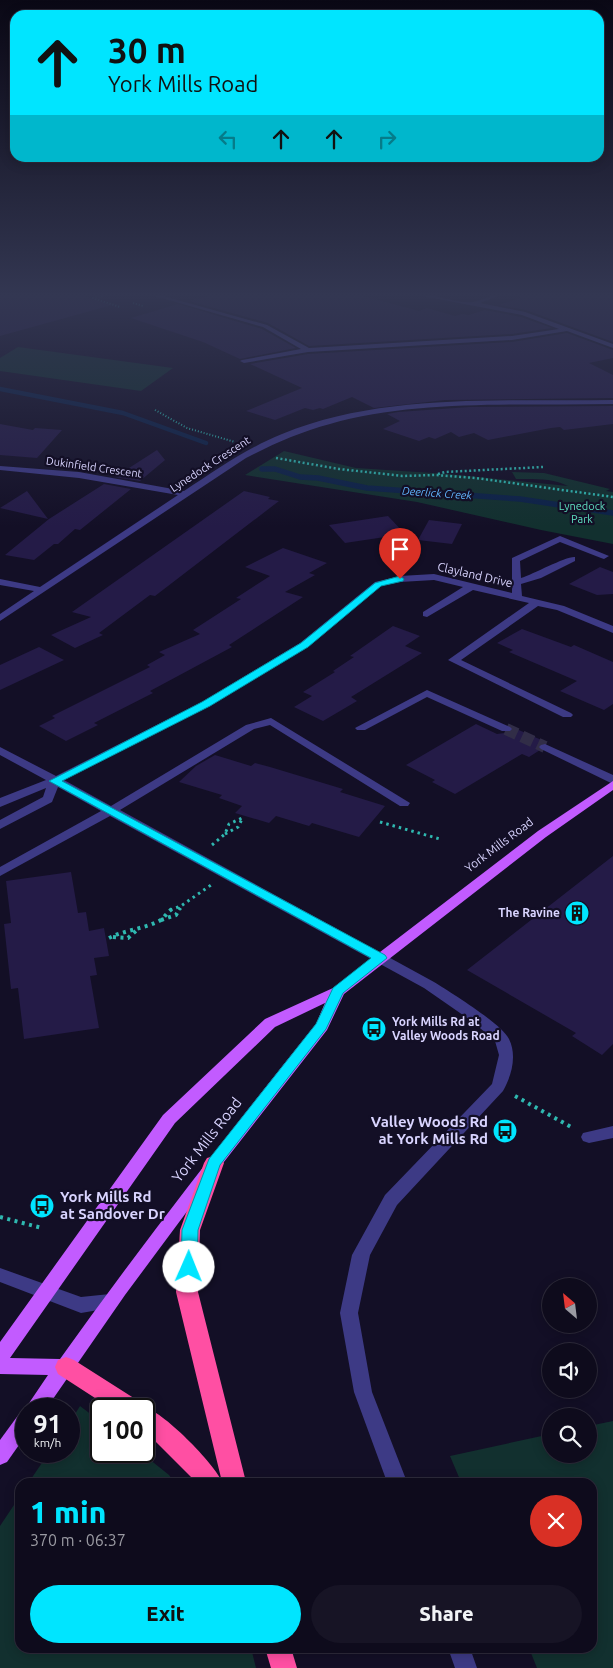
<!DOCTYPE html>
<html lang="en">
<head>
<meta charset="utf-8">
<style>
	:root { --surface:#0e0b1c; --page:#171425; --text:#f1f3f6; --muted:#9b9ba3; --line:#2e2b3b; --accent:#00e5ff }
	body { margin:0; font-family:Ubuntu,sans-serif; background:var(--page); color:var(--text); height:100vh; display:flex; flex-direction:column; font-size:19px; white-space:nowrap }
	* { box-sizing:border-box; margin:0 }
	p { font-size:16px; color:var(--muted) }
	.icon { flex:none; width:28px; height:28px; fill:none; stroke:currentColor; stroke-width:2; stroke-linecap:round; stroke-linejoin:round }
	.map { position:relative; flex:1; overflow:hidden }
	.details { position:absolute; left:15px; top:1478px; width:582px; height:175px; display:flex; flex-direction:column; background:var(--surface); border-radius:15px; box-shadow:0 2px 12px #0003,0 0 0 1px var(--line) }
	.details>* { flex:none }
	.hud { position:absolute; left:10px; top:10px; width:594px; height:152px; border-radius:15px; box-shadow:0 2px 12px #0003,0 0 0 1px var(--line); background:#00e5ff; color:#111; overflow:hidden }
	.needle { width:32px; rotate:332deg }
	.controls { position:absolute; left:542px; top:1278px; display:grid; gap:10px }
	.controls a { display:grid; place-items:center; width:55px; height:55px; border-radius:50%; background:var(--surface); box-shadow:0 2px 12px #0003,0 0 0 1px var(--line); font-size:25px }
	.speed { position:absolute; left:15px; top:1398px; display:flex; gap:10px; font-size:25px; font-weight:700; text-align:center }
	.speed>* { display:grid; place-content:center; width:65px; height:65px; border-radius:50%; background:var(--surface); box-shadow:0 2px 12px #0003,0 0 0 1px var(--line); line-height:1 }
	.speed small { font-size:12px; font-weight:400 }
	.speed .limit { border:2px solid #111; border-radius:8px; background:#fff; color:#111 }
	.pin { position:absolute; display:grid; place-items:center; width:42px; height:42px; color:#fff; margin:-51px -21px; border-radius:50% 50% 50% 0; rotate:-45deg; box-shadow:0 0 5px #0007 }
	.pin .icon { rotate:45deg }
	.me { position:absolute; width:55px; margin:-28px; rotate:1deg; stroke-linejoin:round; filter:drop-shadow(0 0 4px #0008) }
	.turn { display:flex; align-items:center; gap:18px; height:105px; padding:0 15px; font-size:22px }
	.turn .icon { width:65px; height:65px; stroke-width:2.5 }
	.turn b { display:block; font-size:35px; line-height:42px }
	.lanes { display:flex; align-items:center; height:48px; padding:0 15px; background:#0003; justify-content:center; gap:25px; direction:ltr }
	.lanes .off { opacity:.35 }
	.round { display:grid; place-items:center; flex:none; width:52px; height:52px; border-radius:26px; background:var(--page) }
	.summary { display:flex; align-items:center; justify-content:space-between; height:85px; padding:0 15px }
	h1 { font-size:30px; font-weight:800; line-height:38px; color:var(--accent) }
	.button { display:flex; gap:10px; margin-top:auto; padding:10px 15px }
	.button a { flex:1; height:58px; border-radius:30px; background:var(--accent); color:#111; font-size:20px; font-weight:800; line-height:58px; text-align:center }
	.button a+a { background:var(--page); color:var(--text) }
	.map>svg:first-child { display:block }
</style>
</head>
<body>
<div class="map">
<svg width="613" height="1668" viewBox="0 0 613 1668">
	<rect width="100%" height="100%" fill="#130f26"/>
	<!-- green -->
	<g fill="#12302f">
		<polygon points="18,347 173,368 141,391 0,371 0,358"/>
		<path d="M284 451 356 468 448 474 568 486C553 478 533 479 516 479L512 472 544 473 610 489 606 491 613 492V544L541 530 417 502 245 475Z"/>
		<polygon points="80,1406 101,1422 101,1451 139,1451 169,1475 174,1482 29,1482 50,1451 69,1451 69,1424"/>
		<polygon points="613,1421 613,1668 537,1668 529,1648 592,1648 592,1482 461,1482 450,1456 551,1434 551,1454 589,1454 589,1426"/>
		<polygon points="20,1496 20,1648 251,1648 256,1668 0,1668 0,1526"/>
	</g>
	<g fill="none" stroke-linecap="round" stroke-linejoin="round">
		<!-- stream-far1 -->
		<polyline stroke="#0c2248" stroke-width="4.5" points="0,389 123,413 206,443"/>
		<!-- stream -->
		<polyline stroke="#0c2248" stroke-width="5.5" points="262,469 275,469 300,477 318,478 367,488 520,499 613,513"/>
	</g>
	<!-- building -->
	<g fill="#241b47">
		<polygon points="0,294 77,294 112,305 0,336"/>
		<polygon points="216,294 356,294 419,311 427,308 455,316 462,314 469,315 485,310 521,317 552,328 512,334 309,346 268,323 189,301"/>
		<polygon points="520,294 613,294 613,342 526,310 499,305 520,298"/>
		<polygon points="178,304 262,329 296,348 240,359 203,342 131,318"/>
		<polygon points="567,333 613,350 613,358 589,363 613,375 613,398 445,400 374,408 352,397 323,409 320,408 313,410 305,408 275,420 246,411 302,388 250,364 308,354 512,342"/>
		<polygon points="613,406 613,424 564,430 560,427 551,428 488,440 474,433 459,437 451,432 435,439 429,437 419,441 383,429 400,421 387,414 398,412 470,407"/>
		<polygon points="0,424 33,430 35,428 62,430 37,458 0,455"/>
		<polygon points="157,450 165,460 140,481 115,477"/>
		<polygon points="104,484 131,489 80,530 75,529 58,544 54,544 34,560 5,555 49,519"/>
		<polygon points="27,491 48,519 0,508"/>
		<polygon points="244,491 270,497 268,499 279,501 155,596 150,595 99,633 103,635 75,648 51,635 91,617 72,612"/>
		<polygon points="388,516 405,534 345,543 329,525"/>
		<polygon points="429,520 462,524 452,544 418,540"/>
		<polygon points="283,548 327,563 309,573 315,575 285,592 303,597 229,645 232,647 150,691 153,693 94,723 98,725 66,741 39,726 55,718 52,716 150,667 147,665 165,655 159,652 200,634 193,630 241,599 236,598 270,576 245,567"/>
		<polygon points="600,567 613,572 613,594 597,595 569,584"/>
		<polygon points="393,626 420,636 405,646 422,653 351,697 357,701 323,721 294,707 312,696 303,692 335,672 333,671 354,657 350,656"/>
		<polygon points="522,629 571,647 574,645 613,662 613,704 604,710 560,691 577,681 509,652 513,650 497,643"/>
		<polygon points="39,647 64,660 0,690 0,665"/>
		<polygon points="476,724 497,734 511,732 514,729 512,727 546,742 540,744 537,747 540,750 529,757 522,754 455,794 432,782 435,780 406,765"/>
		<polygon points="215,755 251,766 255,763 270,767 343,789 340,792 385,806 359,837 312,823 309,826 276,816 269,823 235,813 242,806 219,798 222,795 179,782 196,766"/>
		<polygon points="613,856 613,1044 602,1055 572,1036 576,1033 467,970"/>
		<polygon points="71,872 78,913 86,912 89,931 104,928 109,956 94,958 97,975 90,976 99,1028 24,1039 18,988 11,989 4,924 11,923 6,881"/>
	</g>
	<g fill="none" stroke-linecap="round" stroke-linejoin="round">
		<!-- minor-tunnel -->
		<polyline stroke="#312d47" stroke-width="12" stroke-dasharray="12 5.5" stroke-linecap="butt" points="506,729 545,747"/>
		<!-- path-far3 -->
		<g stroke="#2fb8b0" stroke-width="2" stroke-dasharray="1 2" stroke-linecap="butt">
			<polyline points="108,294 93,298 120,307"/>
			<polyline points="133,303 143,306"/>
			<polyline points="155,410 187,428 235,442"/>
		</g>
		<!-- path-far2 -->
		<g stroke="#2fb8b0" stroke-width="2.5" stroke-dasharray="2 2.5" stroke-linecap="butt">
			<polyline points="276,458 339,469 402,476 435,475 476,478 613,497"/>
			<polyline points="438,474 445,472 543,467"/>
		</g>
		<!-- path-far1 -->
		<g stroke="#2fb8b0" stroke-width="3" stroke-dasharray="2.5 4" stroke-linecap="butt">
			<polyline points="380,822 440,839"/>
			<polyline points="225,834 238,827 242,819"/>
			<polyline points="212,845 225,834 229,824 242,818"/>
			<polyline points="170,910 181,906 211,885"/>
			<polyline points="179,910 181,907"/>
		</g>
		<!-- path -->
		<g stroke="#2fb8b0" stroke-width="4" stroke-dasharray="3 4.5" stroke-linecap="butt">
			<polyline points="161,920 176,915 180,908"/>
			<polyline points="113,937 128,938 138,929"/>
			<path d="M109 938C125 930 143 929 159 921 165 918 167 911 174 908"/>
			<polyline points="515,1096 573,1128"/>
			<polyline points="0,1217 42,1228"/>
		</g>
		<!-- minor -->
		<g fill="#3d3a85" fill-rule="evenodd">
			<path d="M148 294H156L267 325 309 348 512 336 559 329 522 315 412 294C431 292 455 304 472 302 483 301 491 294 503 294L480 303 525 312 613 344V348L567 331 512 340 308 352 244 363 240 361 242 360 301 349 263 327Z"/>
			<path d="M613 400V404C523 406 417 399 330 424 300 432 273 444 246 458L0 621V614L34 591 0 585V579L40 587 178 495 79 478 0 470V466L79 472 184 491C216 470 247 448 282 434 385 392 504 402 613 400Z"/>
			<path d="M560 536 609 556 604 559 601 558 560 542 520 561 521 578C534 574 566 556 575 557V561L541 578 521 584 522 596 564 606 613 626V633L557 610 538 606 461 660 571 713 573 715 571 717H563L448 660 529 603 473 590 427 617 423 616V612L463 587 434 580 400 582 381 586 308 647 210 706 64 780 111 806 246 725 271 718 410 803 408 806H400L270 725 254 729 120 810 434 982C450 992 502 1024 509 1039 517 1055 512 1075 503 1091L397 1205 370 1255 358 1313 372 1392 407 1482H387L354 1392 340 1313 352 1255 385 1195 492 1084 499 1055 495 1041 473 1022 424 988 110 816 0 876V867L101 811 58 787 52 802 0 829V820L43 797 46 788 0 807V798L46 780 0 755V747L56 776 202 702 300 643 375 582 400 576 434 574 512 593V558Z"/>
			<polygon points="427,690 510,727 512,729 510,731 502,731 427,697 365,730 357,730 355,728"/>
			<polygon points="545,744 613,775 613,784 541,749 539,747 541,745"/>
			<polygon points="613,1126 613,1138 589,1143 583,1141 581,1137 583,1133"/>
			<polygon points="0,1268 81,1297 110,1294 116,1297 119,1302 116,1307 81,1313 0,1282"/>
			<polygon points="448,1648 470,1648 477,1668 455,1668"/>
		</g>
		<!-- major -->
		<g fill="#c25bff" fill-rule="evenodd">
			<path d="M613 781V790L546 837 344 994 327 1030 220 1167 125 1295 46 1409H26V1411L25 1409 48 1375 0 1374V1342L163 1115 265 1019 333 988 538 831ZM325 1003 316 1024C228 1134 142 1244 60 1359L10 1358 175 1123 275 1027Z"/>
			<polygon points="26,1411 26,1435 7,1462 0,1465 0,1440 19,1414"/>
		</g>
		<!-- highway -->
		<g fill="#ff4fa3" fill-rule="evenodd">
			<polygon points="214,1156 221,1158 224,1163 200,1230 198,1292 246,1482 222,1482 176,1292 180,1230 204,1163 207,1158"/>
			<path d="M66 1357 74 1360 140 1402 143 1407C161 1409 216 1465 222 1482H196L144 1430V1409H112L58 1374 55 1367 58 1360Z"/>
			<polygon points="265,1648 291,1648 297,1668 271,1668"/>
		</g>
	</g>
	<!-- sky -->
	<linearGradient id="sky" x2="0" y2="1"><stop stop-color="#0a0815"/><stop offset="0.56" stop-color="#333752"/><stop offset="1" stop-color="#333752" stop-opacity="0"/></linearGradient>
	<rect width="613" height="527" fill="url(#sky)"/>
	<!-- route -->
	<polygon fill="#00e5ff" stroke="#0095a6" points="400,576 404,579 403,581 381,586 308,647 210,706 62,781 385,955 387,958 343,993 326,1029 220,1165 198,1230 197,1267 194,1272 189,1274 183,1272 181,1267 182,1230 209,1159 316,1024 333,988 371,958 49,781 202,702 301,643 375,583"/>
	<!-- icons -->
	<defs>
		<symbol id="building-disc" viewBox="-11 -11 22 22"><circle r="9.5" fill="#00e5ff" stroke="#130f26"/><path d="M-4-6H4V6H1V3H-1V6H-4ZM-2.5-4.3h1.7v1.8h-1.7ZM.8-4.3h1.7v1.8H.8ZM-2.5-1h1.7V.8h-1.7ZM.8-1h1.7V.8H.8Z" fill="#111"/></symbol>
		<symbol id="bus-disc" viewBox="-11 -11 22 22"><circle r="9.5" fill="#00e5ff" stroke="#130f26"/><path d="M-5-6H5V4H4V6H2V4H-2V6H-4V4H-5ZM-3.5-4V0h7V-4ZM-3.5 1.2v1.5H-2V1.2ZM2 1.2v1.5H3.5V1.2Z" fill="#111"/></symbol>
	</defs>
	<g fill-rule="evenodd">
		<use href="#building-disc" x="563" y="899" width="28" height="28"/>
		<use href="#bus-disc" x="360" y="1015" width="28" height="28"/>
		<use href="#bus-disc" x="491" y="1117" width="28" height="28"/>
		<use href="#bus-disc" x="28" y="1192" width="28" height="28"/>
	</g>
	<g text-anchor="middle" stroke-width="4.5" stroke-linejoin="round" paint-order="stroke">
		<!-- far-street labels -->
		<g font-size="11" fill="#d9d4ff" stroke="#130f26">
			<text transform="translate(210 464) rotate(-33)" y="4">Lynedock Crescent</text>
			<text transform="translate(94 467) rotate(8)" y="4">Dukinfield Crescent</text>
		</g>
		<!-- far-water labels -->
		<g font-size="11" font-style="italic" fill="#62b6ff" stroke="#130f26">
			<text transform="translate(437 493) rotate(4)" y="4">Deerlick Creek</text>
		</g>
		<!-- far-park labels -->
		<g font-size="11" fill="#5fe0c0" stroke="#130f26">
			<text x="582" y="510">Lynedock<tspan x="582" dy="13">Park</tspan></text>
		</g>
		<!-- street labels -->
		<g font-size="12" fill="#d9d4ff" stroke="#130f26">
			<text transform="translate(475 575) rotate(13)" y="4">Clayland Drive</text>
			<text transform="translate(499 845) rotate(-37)" y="4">York Mills Road</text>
		</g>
		<!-- poi labels -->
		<g font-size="12" font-weight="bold" fill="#d9d4ff" stroke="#130f26" text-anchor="end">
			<text x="560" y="917">The Ravine</text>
			<text x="392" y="1026" text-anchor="start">York Mills Rd at<tspan x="392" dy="14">Valley Woods Road</tspan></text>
		</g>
		<!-- near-poi labels -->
		<g font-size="15" font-weight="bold" fill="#d9d4ff" stroke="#130f26" text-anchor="end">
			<text x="488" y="1127">Valley Woods Rd<tspan x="488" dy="17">at York Mills Rd</tspan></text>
			<text x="60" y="1202" text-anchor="start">York Mills Rd<tspan x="60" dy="17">at Sandover Dr</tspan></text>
		</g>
		<!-- near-street labels -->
		<g font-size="15" fill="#d9d4ff" stroke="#130f26">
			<text transform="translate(207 1140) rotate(-52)" y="5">York Mills Road</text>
		</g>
	</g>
</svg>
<div class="controls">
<a><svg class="needle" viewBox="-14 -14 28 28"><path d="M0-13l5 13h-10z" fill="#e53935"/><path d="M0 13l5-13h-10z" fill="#9b9ba3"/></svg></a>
<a><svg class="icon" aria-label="sound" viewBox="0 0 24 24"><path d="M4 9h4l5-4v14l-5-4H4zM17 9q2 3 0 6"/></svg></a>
<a><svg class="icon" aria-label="search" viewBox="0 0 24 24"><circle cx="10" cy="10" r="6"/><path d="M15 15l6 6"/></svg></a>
</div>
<div class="speed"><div>91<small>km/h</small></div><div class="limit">100</div></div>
<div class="pin" style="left:400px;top:579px;background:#d93025"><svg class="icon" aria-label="arrive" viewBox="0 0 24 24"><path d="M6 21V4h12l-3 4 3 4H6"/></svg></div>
<svg class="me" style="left:189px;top:1267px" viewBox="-20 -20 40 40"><circle r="19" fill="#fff"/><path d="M0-13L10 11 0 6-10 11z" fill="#00e5ff"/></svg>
<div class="hud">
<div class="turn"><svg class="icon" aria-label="ahead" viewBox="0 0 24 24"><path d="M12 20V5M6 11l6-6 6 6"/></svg><div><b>30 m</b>York Mills Road</div></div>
<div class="lanes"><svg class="icon off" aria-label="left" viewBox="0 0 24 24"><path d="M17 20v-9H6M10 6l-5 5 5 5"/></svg><svg class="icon" aria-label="ahead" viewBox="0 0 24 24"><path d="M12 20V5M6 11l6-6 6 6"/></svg><svg class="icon" aria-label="ahead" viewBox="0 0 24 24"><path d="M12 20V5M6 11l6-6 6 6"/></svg><svg class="icon off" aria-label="right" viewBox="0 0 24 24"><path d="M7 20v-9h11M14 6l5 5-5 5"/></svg></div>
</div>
<section class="details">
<div class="summary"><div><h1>1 min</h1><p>370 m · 06:37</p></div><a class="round" style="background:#d93025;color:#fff"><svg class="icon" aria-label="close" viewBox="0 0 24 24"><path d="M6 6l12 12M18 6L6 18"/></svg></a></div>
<div class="button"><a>Exit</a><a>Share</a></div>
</section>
</div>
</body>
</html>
